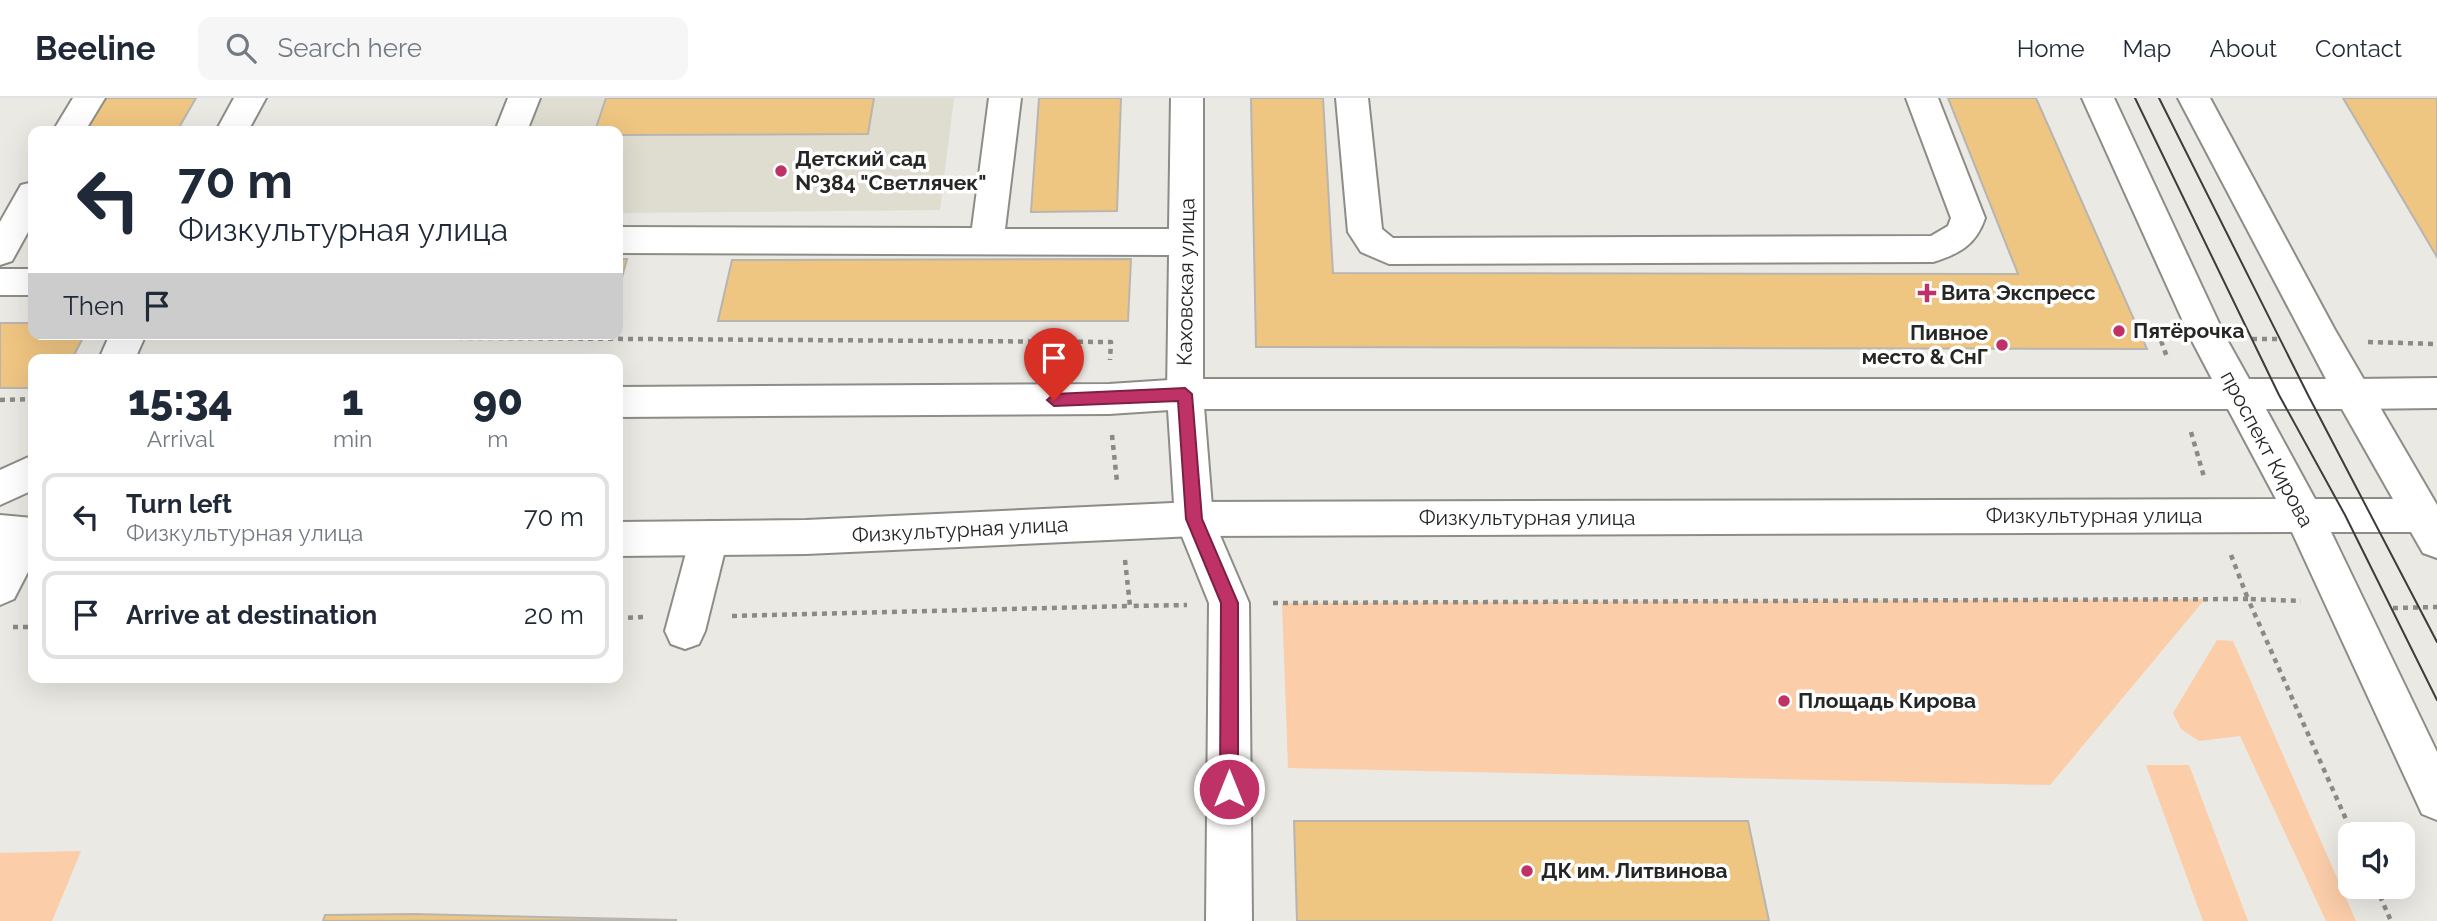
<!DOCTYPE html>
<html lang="en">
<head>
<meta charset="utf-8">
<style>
	:root { --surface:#fff; --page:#f6f6f7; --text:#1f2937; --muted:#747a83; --line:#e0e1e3 }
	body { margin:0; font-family:Raleway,sans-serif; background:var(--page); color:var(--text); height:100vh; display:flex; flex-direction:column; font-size:26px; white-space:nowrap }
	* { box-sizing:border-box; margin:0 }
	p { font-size:23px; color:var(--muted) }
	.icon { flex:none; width:38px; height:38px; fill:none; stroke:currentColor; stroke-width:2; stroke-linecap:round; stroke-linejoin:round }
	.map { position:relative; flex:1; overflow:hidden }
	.side { position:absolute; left:28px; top:256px; width:595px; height:329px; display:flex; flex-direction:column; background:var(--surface); border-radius:14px; box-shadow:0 7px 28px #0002 }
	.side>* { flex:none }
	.hud { position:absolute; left:28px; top:28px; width:595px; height:214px; border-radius:14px; box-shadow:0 7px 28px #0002; background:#fff; color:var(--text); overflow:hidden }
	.buttons { position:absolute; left:2338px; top:724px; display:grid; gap:14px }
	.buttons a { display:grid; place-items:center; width:77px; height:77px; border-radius:14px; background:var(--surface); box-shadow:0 7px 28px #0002; font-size:35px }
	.pin { position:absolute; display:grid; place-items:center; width:60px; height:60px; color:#fff; margin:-72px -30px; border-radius:50% 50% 50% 0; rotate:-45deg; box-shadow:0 0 7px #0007 }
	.pin .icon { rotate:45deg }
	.me { position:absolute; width:77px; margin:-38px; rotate:0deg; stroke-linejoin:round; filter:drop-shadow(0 0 5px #0008) }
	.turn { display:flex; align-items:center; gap:24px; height:147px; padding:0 35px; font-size:32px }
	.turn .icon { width:91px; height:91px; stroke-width:2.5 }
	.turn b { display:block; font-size:49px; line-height:60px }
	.then { display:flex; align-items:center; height:66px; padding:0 35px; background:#0003; gap:14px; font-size:26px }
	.eta { display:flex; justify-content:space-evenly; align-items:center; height:119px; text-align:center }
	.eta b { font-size:42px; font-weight:800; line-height:49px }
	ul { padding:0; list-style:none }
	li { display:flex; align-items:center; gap:21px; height:88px; margin:0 14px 10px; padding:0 21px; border:4px solid var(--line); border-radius:14px }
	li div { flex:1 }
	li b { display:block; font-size:26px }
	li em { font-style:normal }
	header { display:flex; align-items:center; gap:42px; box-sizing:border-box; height:98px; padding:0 35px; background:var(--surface); border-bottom:2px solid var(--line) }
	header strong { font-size:33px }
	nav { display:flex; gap:38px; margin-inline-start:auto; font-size:24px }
	.search { width:490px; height:63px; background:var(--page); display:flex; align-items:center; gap:18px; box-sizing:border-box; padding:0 24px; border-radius:14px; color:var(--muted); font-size:26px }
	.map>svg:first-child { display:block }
</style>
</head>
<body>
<header>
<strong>Beeline</strong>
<div class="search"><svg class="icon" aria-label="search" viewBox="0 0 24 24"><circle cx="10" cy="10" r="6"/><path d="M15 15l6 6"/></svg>Search here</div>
<nav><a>Home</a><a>Map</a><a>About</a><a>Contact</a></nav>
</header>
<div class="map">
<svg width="2437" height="823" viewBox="0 0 2437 823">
	<rect width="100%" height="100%" fill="#eae9e3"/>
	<!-- built -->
	<polygon fill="#dfdcd0" points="537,0 954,0 940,112 618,115 618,33 525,33"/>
	<!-- green -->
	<g fill="#fbcda9">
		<polygon points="2205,501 2050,687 1288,670 1282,505"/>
		<polygon points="2217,542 2233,543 2356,823 2326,823 2240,638 2199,643 2181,631 2173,615"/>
		<polygon points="2146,667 2189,667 2248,823 2203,823"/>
		<polygon points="81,753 52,823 0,823 0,755"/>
	</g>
	<!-- building -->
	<g fill="#efc582" stroke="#b8b5b0" stroke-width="2">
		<polygon points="105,0 196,0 177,33 85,33"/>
		<polygon points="606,0 874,0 868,36 618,37 618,33 595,33"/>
		<polygon points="1039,0 1121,0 1117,113 1031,114"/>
		<polygon points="1251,0 1323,0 1333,175 2018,176 1948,0 2036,0 2147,251 1256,249"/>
		<polygon points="2343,0 2437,0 2437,159"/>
		<polygon points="618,161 627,161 618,194"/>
		<polygon points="1131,161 1128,223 718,223 732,162"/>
		<polygon points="0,225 33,225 33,236 85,236 72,261 33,261 33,290 0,290"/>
		<polygon points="1294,723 1748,723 1769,823 1297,823"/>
		<polygon points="414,816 677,822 323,823 325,817"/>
	</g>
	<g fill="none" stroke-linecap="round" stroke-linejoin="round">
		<defs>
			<g id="minor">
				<polygon points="73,0 105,0 85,33 53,33"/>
				<polygon points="234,0 266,0 248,33 216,33"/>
				<polygon points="508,0 540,0 527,33 495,33"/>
				<polygon points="989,0 1021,0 1005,131 1169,131 1171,0 1203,0 1203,296 1213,421 1249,505 1252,823 1206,823 1209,505 1175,421 1167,296 1169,157 618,155 618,129 972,130"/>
				<path d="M1336 0H1368L1382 131 1393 140 1931 138 1948 128 1951 120 1906 0H1938L1985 120C1976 147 1959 156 1933 164L1389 166 1361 154 1348 134Z"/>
				<polygon points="33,84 33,125 12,163 0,167 0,124 21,87"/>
				<rect x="0" y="171" width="33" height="26"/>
				<polygon points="110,236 146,236 135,261 99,261"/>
				<polygon points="2437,280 2437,310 2354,311 2341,307 2336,296 2341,285 2354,281"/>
				<polygon points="27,420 33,422 33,464 14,501 0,507 0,450 13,425"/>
				<polygon points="709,423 723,428 728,440 705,533 699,546 685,551 671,546 665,533 690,440 695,428"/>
			</g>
			<g id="major">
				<path d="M2082 0H2114L2225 238 2249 281H2326L2178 0H2210L2335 232 2437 407V460L2423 455 2411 434H2331L2437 654V722L2422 716 2292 434 1194 438 806 456 618 458V424L806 422 1194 404 2276 401 2228 311H1185L1109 316 618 319V289L1109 286 1185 281H2212L2191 241ZM2266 311H2342L2393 401H2315Z"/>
				<polygon points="33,357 33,392 0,407 0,372"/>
				<polygon points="0,417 33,420 33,454 0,451"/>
			</g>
		</defs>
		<!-- minor casing -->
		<use href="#minor" stroke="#8d8c87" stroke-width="4"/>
		<!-- major casing -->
		<use href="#major" stroke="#8d8c87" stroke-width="4"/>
		<!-- path -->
		<g stroke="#8a8a86" stroke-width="4.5" stroke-dasharray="5 5" stroke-linecap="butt">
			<polyline points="168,238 1111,244 1110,262"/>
			<polyline points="2167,240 2160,240 2167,259"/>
			<polyline points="2252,241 2279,241"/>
			<polyline points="2368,244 2437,246"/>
			<polyline points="0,302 33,301"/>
			<polyline points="2191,334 2204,379"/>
			<polyline points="1112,337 1117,384"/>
			<polyline points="2231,457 2248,501 2301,503"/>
			<polyline points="1125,462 1130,508 1187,507"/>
			<polyline points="1273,505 2248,501 2353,737"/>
			<polyline points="2393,510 2437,509"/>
			<polyline points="732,518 1130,508"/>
			<polyline points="618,520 646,519"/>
			<polyline points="13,529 33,529"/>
			<polyline points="2376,789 2391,823"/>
		</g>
		<!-- minor -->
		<use href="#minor" fill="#fff" fill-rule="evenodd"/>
		<!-- major -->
		<use href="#major" fill="#fff" fill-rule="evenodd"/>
		<!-- tram -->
		<g stroke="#3c3c39" stroke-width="2">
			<polyline points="2135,0 2279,297 2345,417 2437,602"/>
			<polyline points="2159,0 2308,297 2437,544"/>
		</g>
	</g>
	<!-- route -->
	<polygon fill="#bf3267" stroke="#7c2043" stroke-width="2" points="1185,290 1192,296 1202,421 1238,505 1238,691 1236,697 1229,699 1223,697 1220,691 1221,505 1186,421 1178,303 1054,308 1047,302 1054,296"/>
	<!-- markers -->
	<g fill="#bf3267" stroke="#fff" stroke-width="2.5">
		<circle cx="781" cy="73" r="7"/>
		<path d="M1923.5 184.5h7v7h7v7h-7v7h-7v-7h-7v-7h7z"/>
		<circle cx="2119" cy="233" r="7"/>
		<circle cx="2002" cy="247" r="7"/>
		<circle cx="1784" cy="603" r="7"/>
		<circle cx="1527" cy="773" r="7"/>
	</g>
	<g text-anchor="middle" stroke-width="7" stroke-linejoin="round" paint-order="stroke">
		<!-- poi labels -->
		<g font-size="21" font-weight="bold" fill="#262624" stroke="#fff" text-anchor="start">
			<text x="795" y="68">Детский сад<tspan x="795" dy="24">№384 "Светлячек"</tspan></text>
			<text x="1941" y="202">Вита Экспресс</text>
			<text x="2133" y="240">Пятёрочка</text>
			<text x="1988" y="242" text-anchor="end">Пивное<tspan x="1988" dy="24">место &amp; СнГ</tspan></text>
			<text x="1798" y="610">Площадь Кирова</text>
			<text x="1541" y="780">ДК им. Литвинова</text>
		</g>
		<!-- street labels -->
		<g font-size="21" fill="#262624" stroke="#fff">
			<text transform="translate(1186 184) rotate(-89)" y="7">Каховская улица</text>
			<text transform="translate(2267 351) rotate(62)" y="7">проспект Кирова</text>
			<text x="2094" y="425">Физкультурная улица</text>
			<text x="1527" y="427">Физкультурная улица</text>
			<text transform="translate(960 432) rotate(-3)" y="7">Физкультурная улица</text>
		</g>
	</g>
</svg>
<div class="buttons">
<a><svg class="icon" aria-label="sound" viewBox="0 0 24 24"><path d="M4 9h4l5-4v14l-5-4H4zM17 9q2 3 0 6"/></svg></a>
</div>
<div class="pin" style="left:1054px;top:302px;background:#d93025"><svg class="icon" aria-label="arrive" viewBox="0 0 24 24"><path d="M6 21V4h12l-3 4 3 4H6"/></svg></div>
<svg class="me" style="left:1229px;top:691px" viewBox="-20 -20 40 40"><circle r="17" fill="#bf3267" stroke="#fff" stroke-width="3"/><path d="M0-11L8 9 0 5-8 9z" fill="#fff"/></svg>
<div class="hud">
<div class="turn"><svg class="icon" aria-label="left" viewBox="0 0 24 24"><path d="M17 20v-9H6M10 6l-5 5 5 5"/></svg><div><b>70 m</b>Физкультурная улица</div></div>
<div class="then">Then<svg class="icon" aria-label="arrive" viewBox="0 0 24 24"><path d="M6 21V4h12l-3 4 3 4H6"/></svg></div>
</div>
<section class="side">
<div class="eta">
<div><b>15:34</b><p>Arrival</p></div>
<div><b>1</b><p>min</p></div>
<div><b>90</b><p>m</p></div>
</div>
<ul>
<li><svg class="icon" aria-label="left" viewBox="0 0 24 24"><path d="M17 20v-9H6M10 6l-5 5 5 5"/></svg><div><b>Turn left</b><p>Физкультурная улица</p></div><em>70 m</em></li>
<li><svg class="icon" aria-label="arrive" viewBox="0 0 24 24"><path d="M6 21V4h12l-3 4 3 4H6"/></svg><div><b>Arrive at destination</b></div><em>20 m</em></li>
</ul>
</section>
</div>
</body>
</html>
